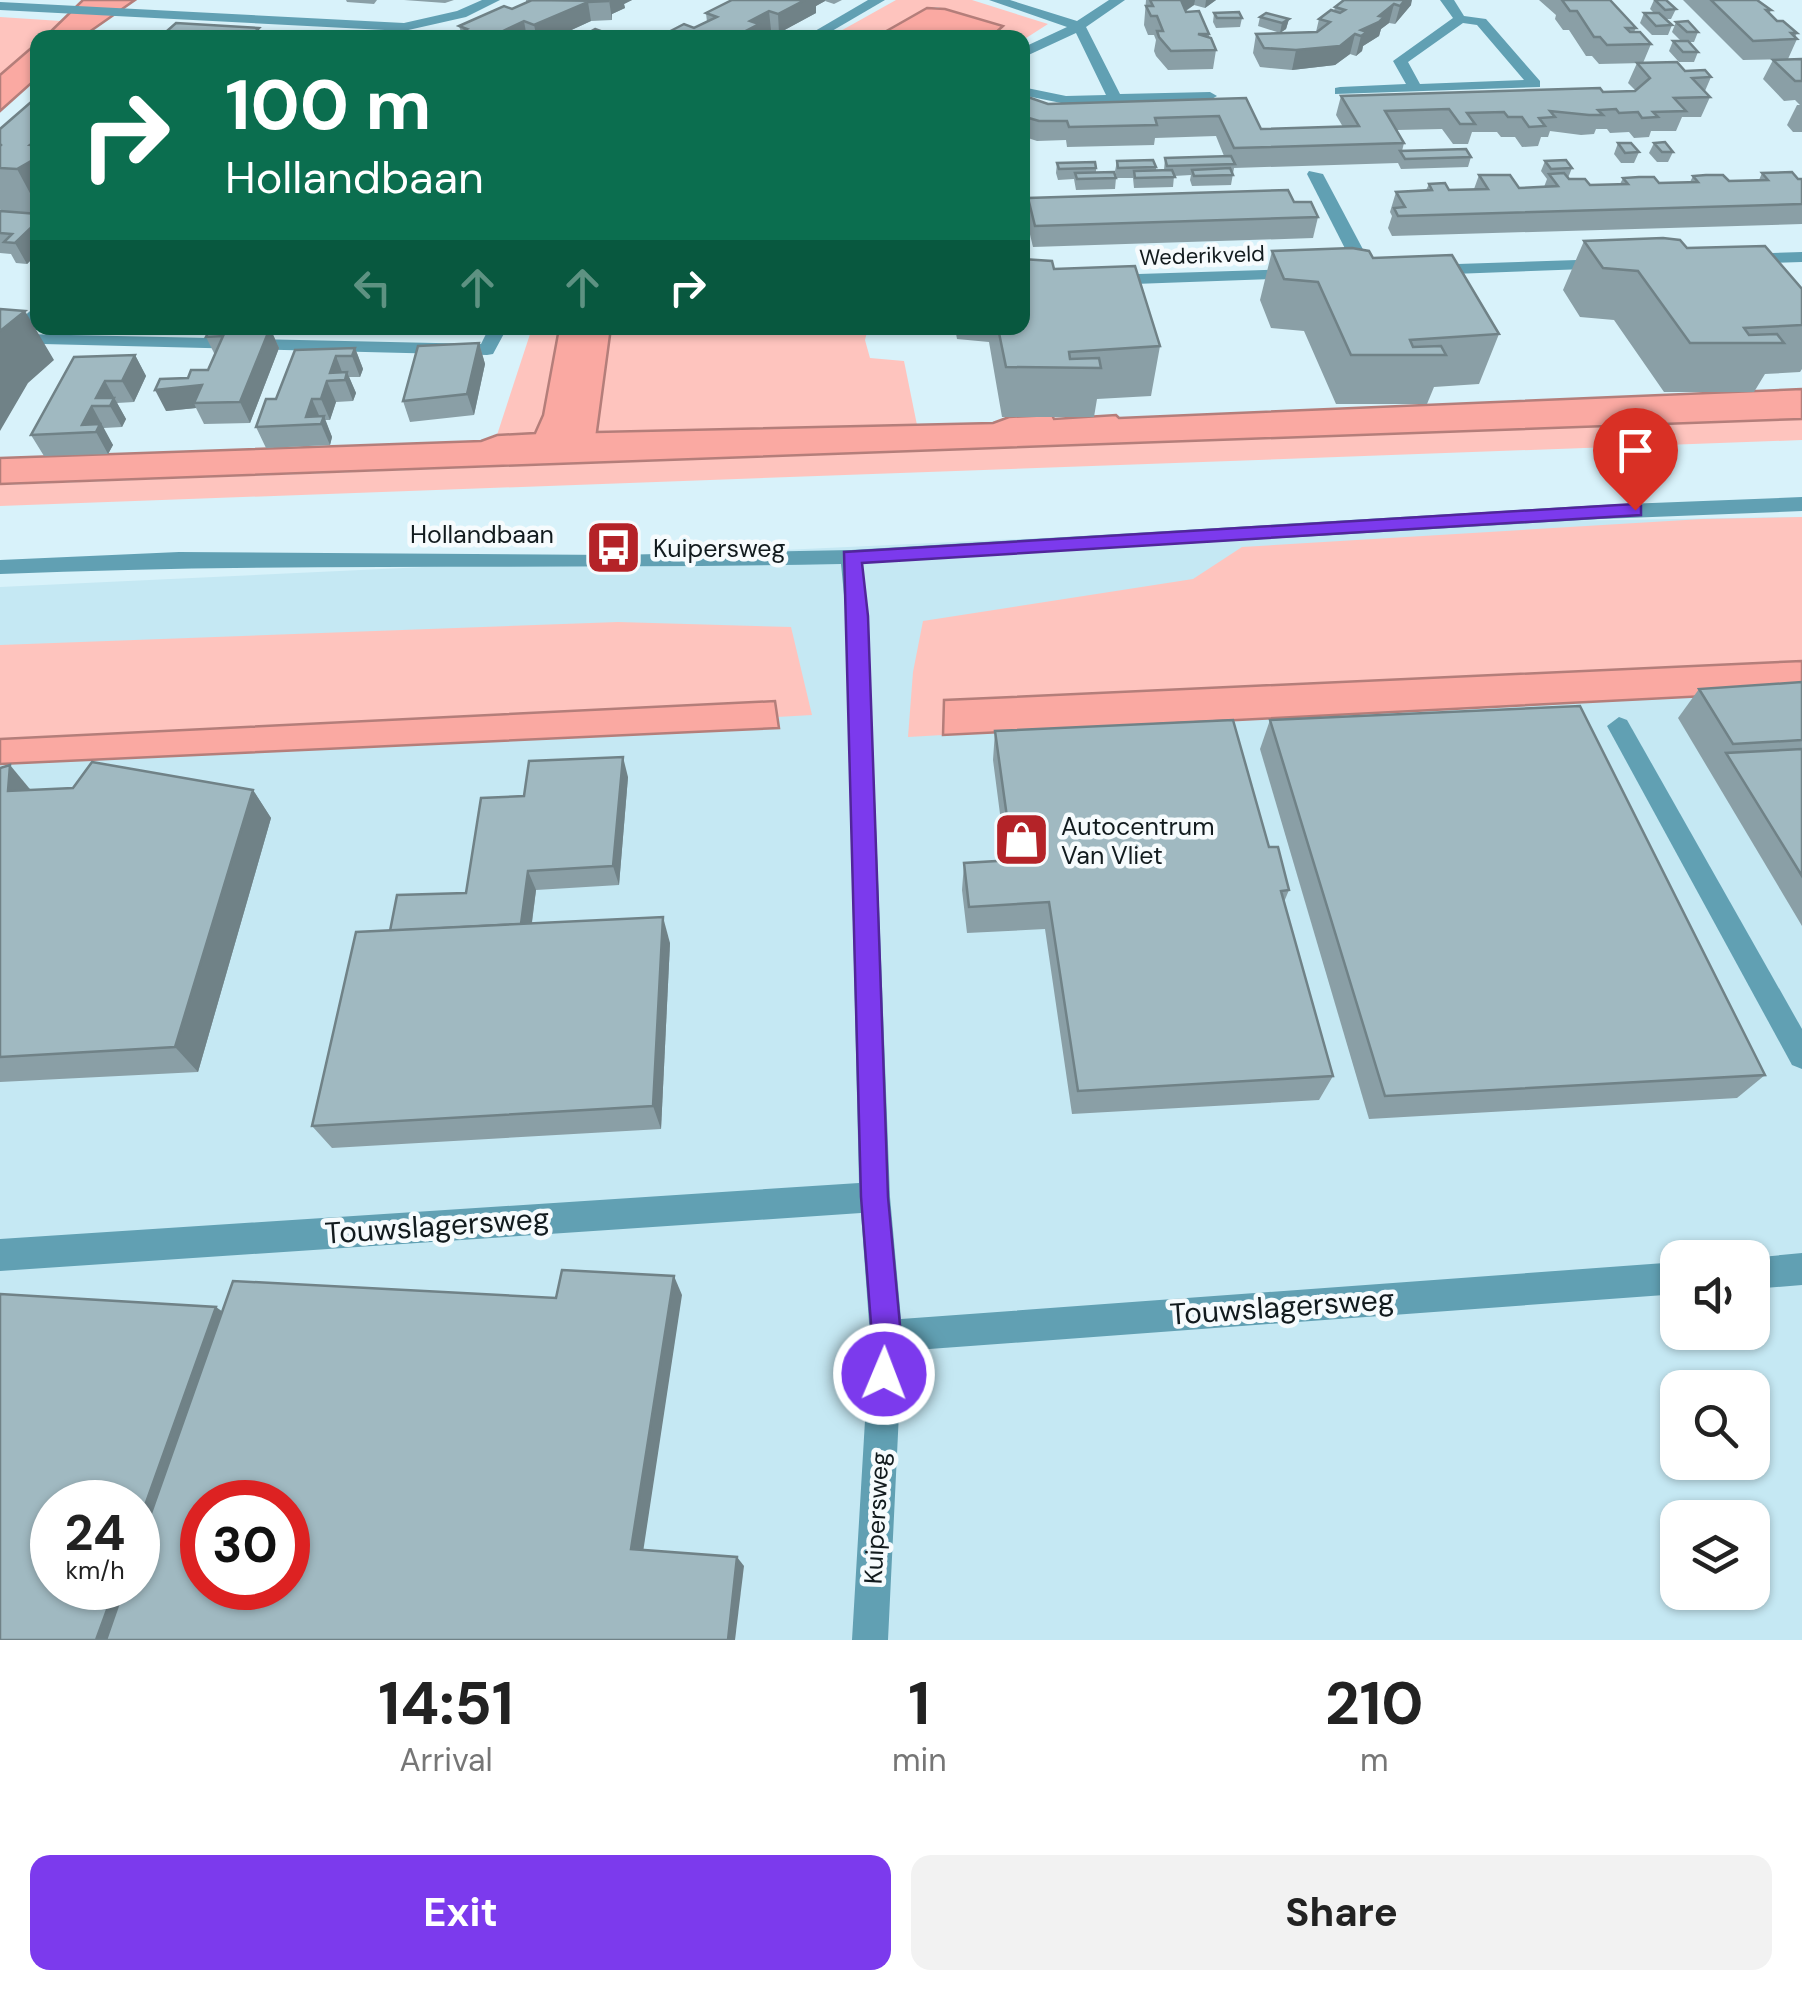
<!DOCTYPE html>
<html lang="en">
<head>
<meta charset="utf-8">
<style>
	:root { --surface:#fff; --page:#f2f2f2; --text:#222; --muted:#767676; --accent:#7c3aed }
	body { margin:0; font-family:"DM Sans",sans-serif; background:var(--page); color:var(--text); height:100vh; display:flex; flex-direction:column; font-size:38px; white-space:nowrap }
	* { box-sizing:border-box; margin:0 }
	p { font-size:32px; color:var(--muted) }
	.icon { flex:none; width:55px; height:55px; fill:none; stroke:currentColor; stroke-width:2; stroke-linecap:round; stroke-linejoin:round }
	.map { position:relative; height:1640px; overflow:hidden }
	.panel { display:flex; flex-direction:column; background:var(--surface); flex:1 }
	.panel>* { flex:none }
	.banner { position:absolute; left:30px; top:30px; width:1000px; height:305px; border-radius:20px; box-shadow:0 2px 8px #0004; background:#0b6e4f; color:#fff; overflow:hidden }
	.buttons { position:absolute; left:1660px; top:1240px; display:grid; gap:20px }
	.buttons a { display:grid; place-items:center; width:110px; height:110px; border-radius:20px; background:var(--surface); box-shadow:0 2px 8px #0004; font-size:50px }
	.speed { position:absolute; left:30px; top:1480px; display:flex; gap:20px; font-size:50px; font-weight:700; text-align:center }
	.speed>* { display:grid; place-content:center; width:130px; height:130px; border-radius:50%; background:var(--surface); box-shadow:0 2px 8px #0004; line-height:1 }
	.speed small { font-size:25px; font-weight:400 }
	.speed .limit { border:15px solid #d22; background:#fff; color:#111 }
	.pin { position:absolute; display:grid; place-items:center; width:85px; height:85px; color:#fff; margin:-102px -42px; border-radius:50% 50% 50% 0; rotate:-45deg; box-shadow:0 0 10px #0007 }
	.pin .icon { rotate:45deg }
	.me { position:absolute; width:110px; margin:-55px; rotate:1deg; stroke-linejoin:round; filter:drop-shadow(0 0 8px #0008) }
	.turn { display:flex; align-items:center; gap:35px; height:210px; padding:0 30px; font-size:45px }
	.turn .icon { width:130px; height:130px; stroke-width:2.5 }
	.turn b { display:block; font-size:70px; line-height:85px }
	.lanes { display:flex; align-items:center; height:95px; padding:0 30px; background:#0003; justify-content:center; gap:50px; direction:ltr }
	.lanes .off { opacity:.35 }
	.eta { display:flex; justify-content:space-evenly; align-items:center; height:170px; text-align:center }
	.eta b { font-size:60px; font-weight:700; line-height:70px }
	.action { display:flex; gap:20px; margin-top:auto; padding:20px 30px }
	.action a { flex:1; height:115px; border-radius:20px; background:var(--accent); color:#fff; font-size:40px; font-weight:700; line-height:115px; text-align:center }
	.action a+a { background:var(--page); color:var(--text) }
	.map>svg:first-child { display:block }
</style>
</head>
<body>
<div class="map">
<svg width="1802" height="1640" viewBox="0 0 1802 1640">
	<rect width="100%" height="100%" fill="#d8f2fa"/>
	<!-- built -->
	<path fill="#c5e8f3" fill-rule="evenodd" d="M1802 517V1640H0V587L1316 525ZM1678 1258H1752V1332H1678ZM1678 1388H1752V1462H1678ZM52 1502H138V1588H52ZM202 1502H288V1588H202ZM1678 1518H1752V1592H1678Z"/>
	<!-- green -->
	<g fill="#fec4be">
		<polygon points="896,0 972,0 1048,24 1023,40 982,37 993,35 1002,26 937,7 927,8 876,37 828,38"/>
		<polygon points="0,17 61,21 44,37 38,38 37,43 0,75"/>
		<polygon points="532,328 559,328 543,415 536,433 497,435"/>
		<polygon points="611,328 868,328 865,340 870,358 904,361 917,425 596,432"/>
		<polygon points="1802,419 1802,440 0,506 0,485"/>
		<polygon points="1802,517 1802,661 945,700 943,735 908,737 913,672 923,621 1193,579 1242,547 1702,519"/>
		<polygon points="618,622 791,627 812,715 777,717 775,701 0,739 0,645"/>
	</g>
	<!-- water -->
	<g fill="#faa9a2" stroke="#b47e7a" stroke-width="2.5">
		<polygon points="83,0 135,0 82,37 44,38"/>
		<polygon points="927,8 945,9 1003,26 993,35 982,37 876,37"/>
		<polygon points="37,43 37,78 0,111 0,75"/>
		<polygon points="559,328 611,328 597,432 993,423 1009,417 1052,415 1054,419 1116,415 1119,418 1802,389 1802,419 0,484 0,458 481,441 497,435 535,433 543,415"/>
		<polygon points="1802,661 1802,691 943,735 944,700"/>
		<polygon points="775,701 779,728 0,764 0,739"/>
	</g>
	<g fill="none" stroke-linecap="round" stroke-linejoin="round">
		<!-- minor -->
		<g fill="#61a0b3" fill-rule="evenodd">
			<polygon points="482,0 500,0 466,17 404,31 0,10 0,2 404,23 457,11"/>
			<polygon points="868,0 885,0 820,38 803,38"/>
			<polygon points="989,0 1010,0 1077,21 1109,0 1125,0 1086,27 1120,94 1210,92 1217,96 1210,100 1066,104 1022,95 1022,87 1066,96 1106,95 1076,33 1022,58 1022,48 1067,27"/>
			<path d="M1440 0H1454L1464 16 1486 19 1540 81V87L1335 94V88L1340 87 1406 84 1393 61 1453 18ZM1463 23 1477 25 1524 80 1420 84 1408 62Z"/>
			<polygon points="1309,171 1323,174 1375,272 1372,276 1357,272 1307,174"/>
			<polygon points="1802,252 1802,262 1742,264 1734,259 1742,254"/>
			<polygon points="1607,259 1615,264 1613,268 1427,275 1418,270 1427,265"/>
			<polygon points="1297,269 1303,270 1303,278 1107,285 1098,280 1107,275"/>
			<polygon points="38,304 38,320 24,334 481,344 489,328 507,328 493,354 487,355 3,343 3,335"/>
			<path d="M1802 497V511L1601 519 862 563 868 616 890 1197 901 1319 1678 1262V1294L902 1351 888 1640H852L870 1336 861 1213 0 1271V1239L859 1183 846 616 841 564C561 570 280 562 0 574V560L179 552 612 555 851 550 1601 505Z"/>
			<polygon points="1619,717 1627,720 1802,1029 1802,1069 1792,1065 1607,726"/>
			<polygon points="1802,1253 1802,1285 1752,1289 1751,1258"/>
		</g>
	</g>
	<!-- wall -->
	<g fill="#8a9fa6">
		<polygon points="346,0 377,0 374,4 347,2"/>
		<polygon points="404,0 454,0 445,3"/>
		<polygon points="526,0 632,0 624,4 625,8 612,14 612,20 591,21 554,38 450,38 461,32 459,26 512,9 526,3"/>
		<polygon points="732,0 842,0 834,4 825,1 816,6 816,13 779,33 771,30 759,36 694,28 707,22 706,13"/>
		<polygon points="1146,0 1216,0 1205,8 1194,5 1186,11 1209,34 1209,37 1216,50 1213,69 1168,70 1156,56 1154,51 1156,40 1154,35 1148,35 1144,25"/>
		<polygon points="1344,0 1411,5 1395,24 1389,23 1381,29 1379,36 1363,46 1362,51 1356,56 1350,54 1335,65 1292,70 1260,67 1253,53 1256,34 1280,33 1258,26 1260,17 1289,19 1286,29 1280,33 1316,32 1319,19 1334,11 1335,7"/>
		<polygon points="1539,0 1610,0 1636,28 1634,32 1651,44 1643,63 1599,64 1592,56 1586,56 1569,30 1563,30 1555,19 1556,15"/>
		<polygon points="1654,0 1676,9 1671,19 1666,19 1672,25 1668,35 1652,35 1640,23 1644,13 1654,13 1650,9"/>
		<polygon points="1683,0 1757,0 1771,10 1769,14 1777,21 1797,33 1795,37 1797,39 1788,59 1743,60"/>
		<polygon points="1214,13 1242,18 1240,27 1216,28 1213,22"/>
		<polygon points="1676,22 1698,32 1694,42 1689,42 1698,52 1694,62 1679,62 1669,51 1673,41 1681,41 1672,32"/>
		<polygon points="1802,59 1802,132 1793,132 1787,125 1797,105 1800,105 1795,100 1784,101 1763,79 1773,60"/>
		<polygon points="1637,63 1685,71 1711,77 1705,91 1710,97 1701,117 1682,117 1676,131 1651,131 1649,137 1634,138 1629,132 1610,133 1607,129 1596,129 1594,134 1581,135 1550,131 1548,137 1541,137 1538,146 1522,147 1515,137 1501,137 1497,132 1472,132 1468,144 1453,144 1442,129 1397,130 1404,143 1402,151 1471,157 1468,167 1401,169 1398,163 1234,168 1231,185 1192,186 1190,180 1191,175 1174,176 1173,187 1134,188 1133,178 1117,178 1115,171 1117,161 1156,167 1156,171 1164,170 1165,158 1224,156 1216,136 1155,138 1154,145 1067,147 1066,140 1037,141 1022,136 1022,95 1048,104 1246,98 1261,129 1343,127 1336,115 1341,96 1636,91 1628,83"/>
		<polygon points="38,96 38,253 27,264 16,263 11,254 0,253 0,211 1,211 0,209 0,129"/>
		<polygon points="1618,143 1639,152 1634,163 1621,163 1614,154"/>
		<polygon points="1654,143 1673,152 1668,162 1657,162 1649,153"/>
		<polygon points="1545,161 1572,168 1568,178 1569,179 1590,185 1620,184 1623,178 1659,183 1690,182 1693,176 1729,181 1759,180 1762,173 1802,179 1802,224 1392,236 1388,228 1392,216 1390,212 1396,192 1426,190 1429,184 1449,190 1474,189 1479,175 1519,188 1544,187 1547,179 1541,171"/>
		<polygon points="1057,163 1096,168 1096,172 1116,178 1115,189 1076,190 1074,179 1058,180 1056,173"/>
		<polygon points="1028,198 1294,202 1318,217 1313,238 1033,247 1026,218"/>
		<polygon points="1584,241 1687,248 1802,289 1802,369 1800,372 1765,374 1754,392 1664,392 1614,320 1580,317 1563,290"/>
		<polygon points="1272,251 1373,258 1499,334 1479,384 1434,387 1427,404 1336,404 1304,331 1271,328 1260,300"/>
		<polygon points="1054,269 1160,346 1151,396 1097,399 1094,417 1002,417 989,342 957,339 955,328 1022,328"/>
		<polygon points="270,328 279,348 250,423 204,424 196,408 166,411 188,378 208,370 215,355 206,337"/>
		<polygon points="479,343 485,364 474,415 410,422 403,401"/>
		<polygon points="355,348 363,369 360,377 349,377 356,393 353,401 336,402 330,420 325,420 332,437 330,445 266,448 256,427 276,399 295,350"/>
		<polygon points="135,355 146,376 134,402 117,403 126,419 122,427 104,428 103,429 113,445 108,454 44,456 31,435"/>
		<polygon points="1802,682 1802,926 1678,718 1699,689"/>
		<polygon points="1270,720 1765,1075 1737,1098 1369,1119 1260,749"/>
		<polygon points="995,731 1269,847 1289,890 1284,902 1333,1076 1319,1100 1072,1114 1045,929 967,933 962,890 964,863 1006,860 993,760"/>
		<polygon points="0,768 31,790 253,790 271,818 198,1072 0,1082"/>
		<polygon points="628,777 619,885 536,890 532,923 670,943 661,1129 332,1148 312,1126 390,931 466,893 524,796"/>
	</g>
	<!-- shaded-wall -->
	<g fill="#708287">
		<polygon points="609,0 632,0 624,4 625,8 612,14 612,20"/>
		<polygon points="805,0 825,0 825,1 816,6 816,13 779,33 778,14"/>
		<polygon points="1180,0 1195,0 1194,5 1177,16"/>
		<polygon points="1206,0 1216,0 1205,8"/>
		<polygon points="1405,0 1412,0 1411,5 1395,24 1400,6"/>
		<polygon points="588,2 591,21 554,38 537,38 534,25"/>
		<polygon points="1394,4 1389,23 1381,29 1379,36 1363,46 1362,51 1356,56 1361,36 1361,30"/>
		<polygon points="769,11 771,30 760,36 760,38 732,38 750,21"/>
		<polygon points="1289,19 1286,29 1280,33 1282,23"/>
		<polygon points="524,21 527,38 500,38 499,33"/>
		<polygon points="1355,34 1350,54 1335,65 1292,70 1296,50"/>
		<polygon points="38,139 38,208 17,169 30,145"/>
		<polygon points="38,221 38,253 27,264 15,243"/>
		<polygon points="25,311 54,360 28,383 0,431 0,331"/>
		<polygon points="270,328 279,348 250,423 240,402"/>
		<polygon points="479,343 485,364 474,415 467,394"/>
		<polygon points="355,348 363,369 360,377 352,356"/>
		<polygon points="135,355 146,376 134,402 122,381"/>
		<polygon points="336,356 344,377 330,373"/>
		<polygon points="347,372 356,393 353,401 345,380"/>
		<polygon points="105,381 126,419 122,427 110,406 96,398"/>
		<polygon points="327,381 336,402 330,420 321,399"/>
		<polygon points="202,385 194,403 196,408 166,411 155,390"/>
		<polygon points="312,399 321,420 306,417"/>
		<polygon points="92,406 113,445 108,454 96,432 82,425"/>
		<polygon points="324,416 332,437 330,445 321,424"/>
		<polygon points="623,757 628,777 619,885 613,866"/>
		<polygon points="10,765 34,794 8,791"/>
		<polygon points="253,790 271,818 198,1072 175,1047"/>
		<polygon points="528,871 536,890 528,951 520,932"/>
		<polygon points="663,917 670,943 661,1129 653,1106"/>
		<polygon points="674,1276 682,1295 642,1559 631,1549"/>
		<polygon points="216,1307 247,1329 140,1640 96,1640 115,1588 138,1588 138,1525"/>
		<polygon points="737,1557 744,1566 735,1640 728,1640"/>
	</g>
	<!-- building -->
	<g fill="#a0b9c1" stroke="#708287" stroke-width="2.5" fill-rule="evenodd">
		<polygon points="532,0 609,1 588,2 534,25 524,21 499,33 510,37 508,38 450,38 467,29 459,26 504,6 512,9"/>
		<polygon points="732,0 805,0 778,14 769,11 750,21 759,24 732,38 657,38 684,24 694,28 717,17 706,13"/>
		<polygon points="1150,0 1181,0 1186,12 1199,11 1209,34 1198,34 1211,38 1216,50 1171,51 1159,37 1157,31 1163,31 1157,16 1151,16 1146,6 1153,6"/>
		<polygon points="1344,0 1405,0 1400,6 1394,4 1379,16 1384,17 1379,22 1361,30 1367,32 1361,36 1355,34 1340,46 1296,50 1264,48 1256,34 1317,32 1330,22 1319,19 1331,10 1340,13 1345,10 1335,7"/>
		<polygon points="1562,0 1610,0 1636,28 1626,28 1630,32 1640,32 1651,44 1607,45 1600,37 1594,37 1577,11 1570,11"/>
		<polygon points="1655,0 1666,0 1676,9 1665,10"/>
		<polygon points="1711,0 1757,0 1771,10 1766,10 1777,21 1783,21 1797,33 1791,33 1797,39 1753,41"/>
		<polygon points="1239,12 1242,18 1217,18 1214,13"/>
		<polygon points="1266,13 1289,19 1282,23 1260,17"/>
		<polygon points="1644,13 1659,13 1672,25 1656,26"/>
		<polygon points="1688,21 1698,32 1687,32 1676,22"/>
		<polygon points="176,23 259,28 254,33 293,35 290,38 159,38"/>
		<polygon points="595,29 606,33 596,38 579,38"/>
		<polygon points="1673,41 1688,41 1698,52 1683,52"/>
		<polygon points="1802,59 1802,81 1795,81 1773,60"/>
		<polygon points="1677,62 1685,71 1705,70 1711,77 1692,78 1710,97 1674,98 1686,111 1653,112 1658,117 1642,118 1638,112 1619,113 1616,109 1598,110 1603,115 1589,115 1550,111 1555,117 1539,118 1545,126 1529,127 1522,117 1508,117 1504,112 1467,113 1475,124 1460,124 1449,109 1385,111 1404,143 1234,148 1219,116 1155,118 1157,125 1069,127 1067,121 1039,121 1022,116 1022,95 1048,104 1246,98 1261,129 1359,126 1341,96 1600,88 1603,92 1635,91 1650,78 1637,63"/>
		<polygon points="38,96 38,139 30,145 38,146 38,157 17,169 0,168 0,146 1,145 0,144 0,129"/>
		<polygon points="1665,142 1673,152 1662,152 1654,143"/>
		<polygon points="1618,143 1631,143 1639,152 1625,153"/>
		<polygon points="1466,149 1471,157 1405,159 1400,151"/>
		<polygon points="1231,156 1235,164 1167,166 1165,158"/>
		<polygon points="1153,160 1156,167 1118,168 1117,161"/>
		<polygon points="1566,160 1572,168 1551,169 1545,161"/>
		<polygon points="1095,162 1096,168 1059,169 1057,163"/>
		<polygon points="1230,168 1233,175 1194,176 1192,170"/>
		<polygon points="1172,170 1175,177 1135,178 1134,171"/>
		<polygon points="1114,172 1116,178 1077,179 1075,173"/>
		<polygon points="1792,172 1798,179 1802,179 1802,204 1398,216 1394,208 1405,207 1396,192 1432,190 1429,184 1445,183 1449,190 1488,189 1479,175 1510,175 1519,188 1558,186 1549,174 1564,173 1569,179 1585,179 1590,185 1628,184 1623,178 1639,177 1654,177 1659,183 1698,182 1693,176 1706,175 1723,175 1729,181 1768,180 1762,173"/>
		<polygon points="1288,190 1294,202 1311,202 1318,217 1035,226 1028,198"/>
		<polygon points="0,211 38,214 38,221 15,243 4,242 12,234 0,233"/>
		<polygon points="1663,238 1680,240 1687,248 1765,246 1802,289 1802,325 1744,328 1749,335 1777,334 1784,343 1690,343 1638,271 1603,268 1584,241"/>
		<polygon points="1352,248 1369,251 1373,258 1452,255 1499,334 1410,340 1413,347 1441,346 1446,355 1351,355 1318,282 1284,279 1272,251"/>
		<polygon points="1022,259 1052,261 1054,269 1135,266 1160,346 1069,352 1070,359 1099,358 1101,368 1006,367 998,328 1022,328"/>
		<polygon points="0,309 25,311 0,331"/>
		<polygon points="270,328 240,402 194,403 202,385 155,390 160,379 188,378 191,370 208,370 223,336 206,337 210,329"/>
		<polygon points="479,343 467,394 403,401 418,346"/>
		<polygon points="355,348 352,356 336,356 330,373 347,372 345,380 327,381 321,399 312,399 306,417 324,416 321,424 256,427 266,399 276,399 295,350"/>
		<polygon points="135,355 122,381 105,381 96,398 114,398 110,406 92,406 82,425 100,424 96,432 31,435 74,357"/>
		<polygon points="1802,682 1802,740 1733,744 1699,689"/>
		<polygon points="1580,706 1765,1075 1385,1096 1270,720"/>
		<polygon points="1233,720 1269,847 1278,847 1289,890 1281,891 1333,1076 1078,1091 1049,902 969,907 964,863 1013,860 995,731"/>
		<polygon points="1802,749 1802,876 1726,753"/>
		<polygon points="623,757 613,866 528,871 521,924 390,931 397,895 466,893 481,798 524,796 529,761"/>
		<polygon points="92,762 253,790 175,1047 0,1057 0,768 10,765 8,791 73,788"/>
		<polygon points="663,917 653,1106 312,1126 356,932"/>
		<path d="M562 1270 674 1276 631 1549 737 1557 728 1640H106L124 1588H138V1550L233 1281 556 1298ZM202 1502H288V1588H202Z"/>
		<polygon points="0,1294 216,1307 138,1525 138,1502 52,1502 52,1588 115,1588 96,1640 0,1640"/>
	</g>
	<!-- route -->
	<polygon fill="#7c3aed" stroke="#51269a" stroke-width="2.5" points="1635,504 1641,506 1641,515 862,563 868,616 888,1197 901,1336 895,1384 884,1389 874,1384 869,1374 872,1336 861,1197 844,552"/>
	<!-- icons -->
	<defs>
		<symbol id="bus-square" viewBox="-11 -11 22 22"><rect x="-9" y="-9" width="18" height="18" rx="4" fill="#b42328" stroke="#f6fbfd"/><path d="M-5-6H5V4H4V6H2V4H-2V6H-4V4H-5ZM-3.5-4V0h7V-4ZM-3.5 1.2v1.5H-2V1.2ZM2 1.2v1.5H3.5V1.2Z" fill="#fff"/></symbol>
		<symbol id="shop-square" viewBox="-11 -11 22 22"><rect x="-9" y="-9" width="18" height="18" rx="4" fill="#b42328" stroke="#f6fbfd"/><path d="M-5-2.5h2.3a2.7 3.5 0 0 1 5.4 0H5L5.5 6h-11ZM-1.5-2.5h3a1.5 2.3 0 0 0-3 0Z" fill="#fff"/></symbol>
	</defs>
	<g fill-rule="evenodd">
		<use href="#bus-square" x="582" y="516" width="63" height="63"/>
		<use href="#shop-square" x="990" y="808" width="63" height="63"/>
	</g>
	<g text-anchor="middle" stroke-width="9" stroke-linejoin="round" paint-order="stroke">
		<!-- far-street labels -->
		<g font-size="22" fill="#121b1e" stroke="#f6fbfd">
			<text transform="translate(1202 255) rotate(-2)" y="8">Wederikveld</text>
		</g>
		<!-- street labels -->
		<g font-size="25" fill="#121b1e" stroke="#f6fbfd">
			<text x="482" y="543">Hollandbaan</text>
			<text transform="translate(876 1518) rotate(-87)" y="9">Kuipersweg</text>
		</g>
		<!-- poi labels -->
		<g font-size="25" fill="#121b1e" stroke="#f6fbfd" text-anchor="start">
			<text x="653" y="557">Kuipersweg</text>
			<text x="1061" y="835">Autocentrum<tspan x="1061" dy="29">Van Vliet</tspan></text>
		</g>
		<!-- near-street labels -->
		<g font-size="30" fill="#121b1e" stroke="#f6fbfd">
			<text transform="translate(437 1226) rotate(-4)" y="10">Touwslagersweg</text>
			<text transform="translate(1282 1307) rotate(-4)" y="10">Touwslagersweg</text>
		</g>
	</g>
</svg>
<div class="buttons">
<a><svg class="icon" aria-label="sound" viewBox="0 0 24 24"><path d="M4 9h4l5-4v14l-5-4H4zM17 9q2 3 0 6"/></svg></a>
<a><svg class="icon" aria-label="search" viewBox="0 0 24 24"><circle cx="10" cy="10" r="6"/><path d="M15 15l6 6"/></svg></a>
<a><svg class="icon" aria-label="layers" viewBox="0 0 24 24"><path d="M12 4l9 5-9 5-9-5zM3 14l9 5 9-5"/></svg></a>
</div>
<div class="speed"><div>24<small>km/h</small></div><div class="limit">30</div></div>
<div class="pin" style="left:1635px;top:510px;background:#d93025"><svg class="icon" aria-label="arrive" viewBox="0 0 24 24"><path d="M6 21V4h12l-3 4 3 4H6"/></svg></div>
<svg class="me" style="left:884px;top:1374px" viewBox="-20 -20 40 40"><circle r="17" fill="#7c3aed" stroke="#fff" stroke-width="3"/><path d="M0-11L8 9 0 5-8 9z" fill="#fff"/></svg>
<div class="banner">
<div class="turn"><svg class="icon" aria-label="right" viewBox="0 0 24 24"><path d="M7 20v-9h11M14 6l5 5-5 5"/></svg><div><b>100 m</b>Hollandbaan</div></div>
<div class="lanes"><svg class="icon off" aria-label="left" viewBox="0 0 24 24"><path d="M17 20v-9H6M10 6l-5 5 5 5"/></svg><svg class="icon off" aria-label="ahead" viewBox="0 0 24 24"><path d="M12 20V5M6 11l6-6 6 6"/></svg><svg class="icon off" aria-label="ahead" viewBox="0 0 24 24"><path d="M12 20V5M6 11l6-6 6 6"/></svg><svg class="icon" aria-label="right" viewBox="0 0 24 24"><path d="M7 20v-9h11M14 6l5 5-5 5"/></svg></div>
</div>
</div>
<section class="panel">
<div class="eta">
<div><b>14:51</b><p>Arrival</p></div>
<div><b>1</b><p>min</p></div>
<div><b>210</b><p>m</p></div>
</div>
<div class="action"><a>Exit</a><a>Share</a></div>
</section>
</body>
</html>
